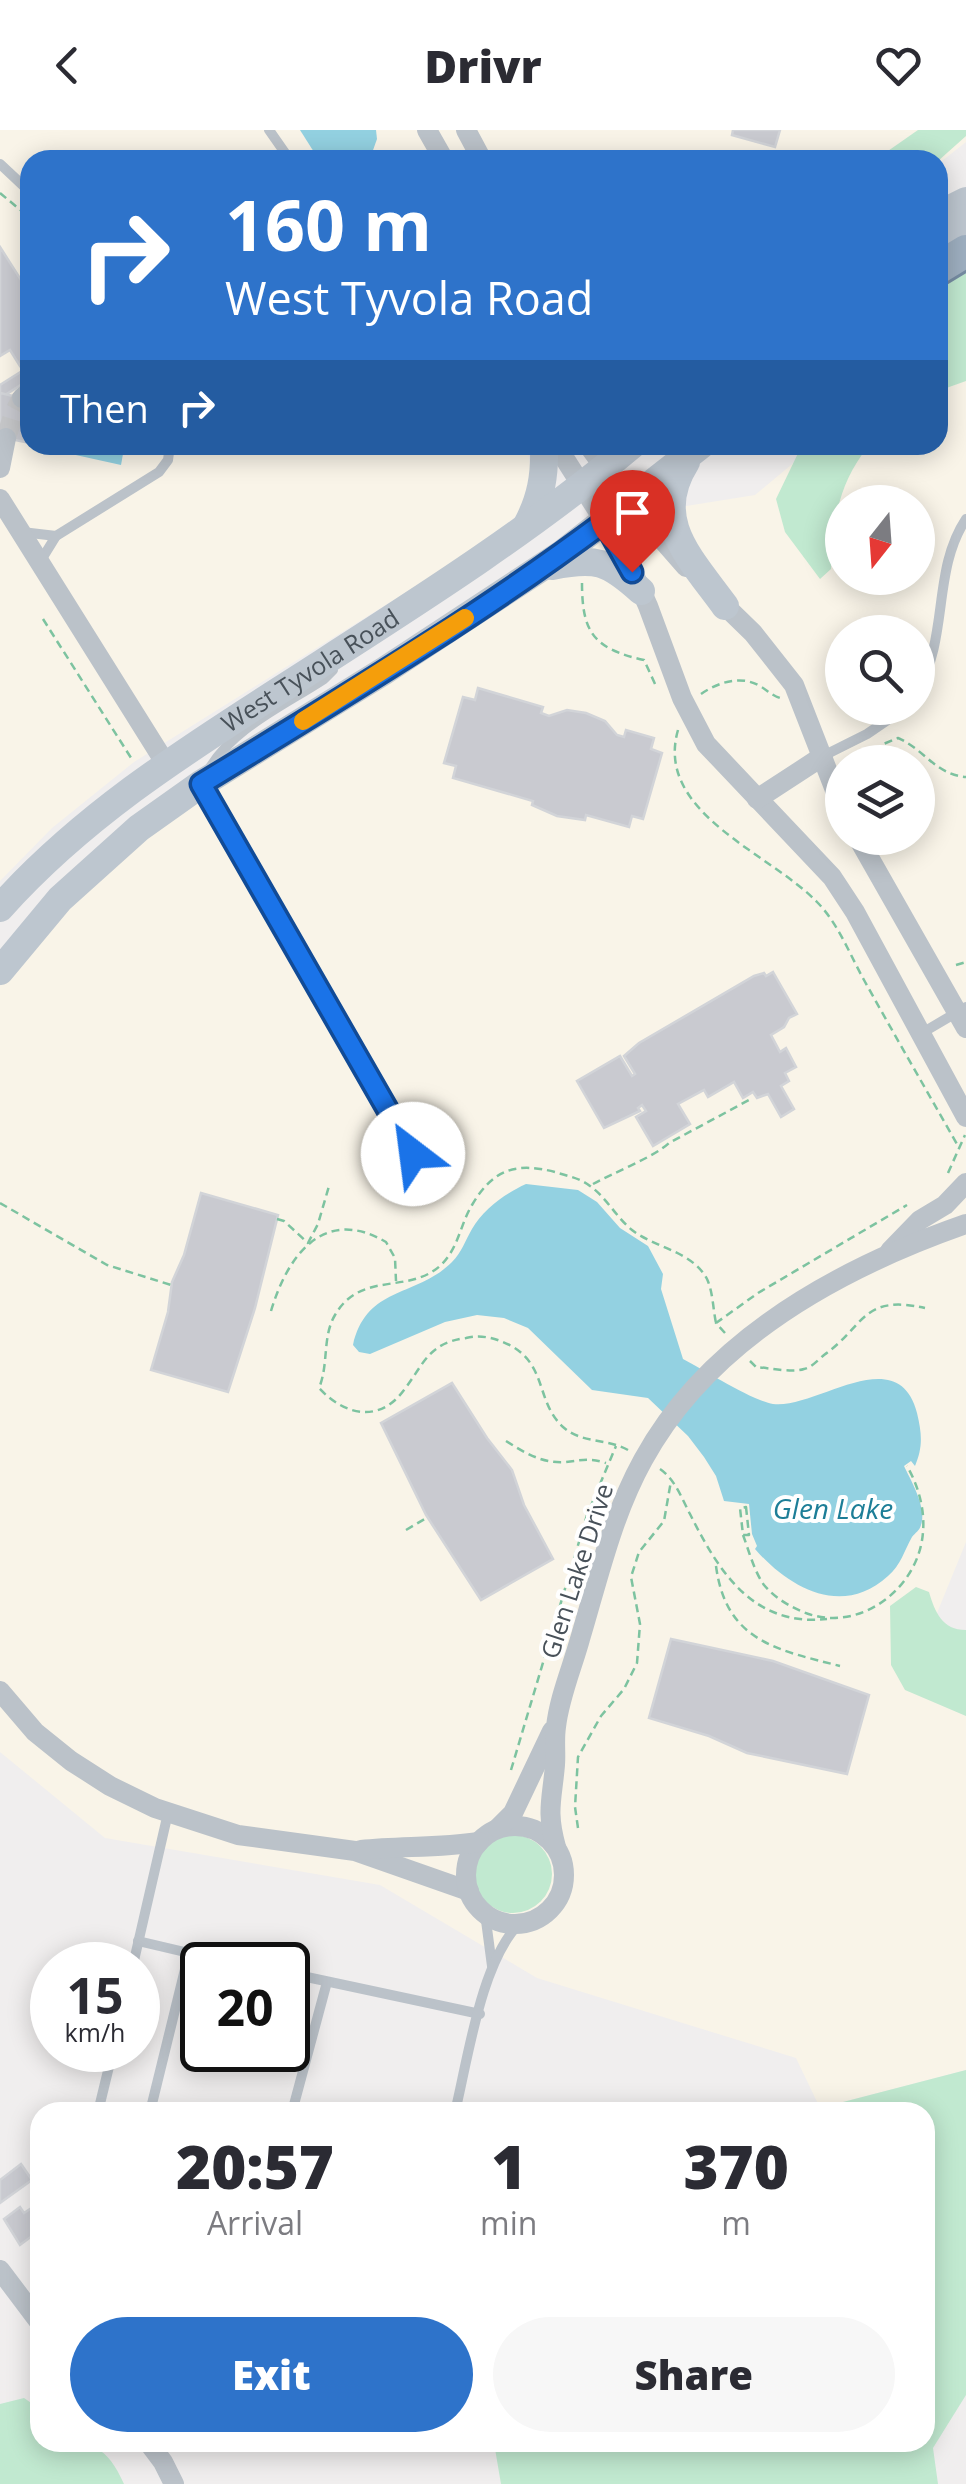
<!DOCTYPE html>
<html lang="en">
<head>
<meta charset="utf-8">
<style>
	:root { --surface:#fff; --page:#f7f7f7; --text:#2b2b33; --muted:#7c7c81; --accent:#2e73ca }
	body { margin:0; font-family:"Open Sans",sans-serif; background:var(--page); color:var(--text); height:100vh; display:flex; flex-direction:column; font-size:38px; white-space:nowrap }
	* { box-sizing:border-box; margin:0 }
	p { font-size:32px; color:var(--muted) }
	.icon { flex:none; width:55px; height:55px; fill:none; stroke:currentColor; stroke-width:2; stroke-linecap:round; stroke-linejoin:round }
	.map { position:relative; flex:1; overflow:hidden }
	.details { position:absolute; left:30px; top:1972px; width:905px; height:350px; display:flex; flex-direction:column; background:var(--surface); border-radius:30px; box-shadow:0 5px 25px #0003 }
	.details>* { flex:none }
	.top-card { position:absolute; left:20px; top:20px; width:928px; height:305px; border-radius:30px; box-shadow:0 5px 25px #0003; background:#2e73ca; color:#fff; overflow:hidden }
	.needle { width:65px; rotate:197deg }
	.controls { position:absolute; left:825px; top:355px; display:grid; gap:20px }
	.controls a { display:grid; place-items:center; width:110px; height:110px; border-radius:50%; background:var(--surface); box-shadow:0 5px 25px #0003; font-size:50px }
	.speed { position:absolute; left:30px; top:1812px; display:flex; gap:20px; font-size:50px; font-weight:700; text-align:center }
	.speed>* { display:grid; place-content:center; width:130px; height:130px; border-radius:50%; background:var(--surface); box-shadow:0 5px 25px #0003; line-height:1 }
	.speed small { font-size:25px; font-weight:400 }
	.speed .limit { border:5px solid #111; border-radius:15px; background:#fff; color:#111 }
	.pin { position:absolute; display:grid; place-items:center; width:85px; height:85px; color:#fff; margin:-102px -42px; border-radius:50% 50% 50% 0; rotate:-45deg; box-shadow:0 0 10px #0007 }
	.pin .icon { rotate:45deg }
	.me { position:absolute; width:110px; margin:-55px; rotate:330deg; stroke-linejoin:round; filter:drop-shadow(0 0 8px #0008) }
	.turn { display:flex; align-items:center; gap:35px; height:210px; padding:0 40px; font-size:45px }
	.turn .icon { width:130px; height:130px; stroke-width:2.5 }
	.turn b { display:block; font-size:70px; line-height:85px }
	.then { display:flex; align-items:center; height:95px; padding:0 40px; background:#0003; gap:20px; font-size:38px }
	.eta { display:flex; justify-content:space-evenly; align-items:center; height:170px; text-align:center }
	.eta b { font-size:60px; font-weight:800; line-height:70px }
	.primary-button { display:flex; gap:20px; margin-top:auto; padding:20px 40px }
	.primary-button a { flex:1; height:115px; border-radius:60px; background:var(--accent); color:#fff; font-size:40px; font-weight:800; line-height:115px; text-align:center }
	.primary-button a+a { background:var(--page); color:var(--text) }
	header { display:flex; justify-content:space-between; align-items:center; height:130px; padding:0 40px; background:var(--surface); font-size:45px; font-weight:800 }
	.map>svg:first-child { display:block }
</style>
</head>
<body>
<header><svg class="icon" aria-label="back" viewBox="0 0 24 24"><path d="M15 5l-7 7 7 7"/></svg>Drivr<svg class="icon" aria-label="heart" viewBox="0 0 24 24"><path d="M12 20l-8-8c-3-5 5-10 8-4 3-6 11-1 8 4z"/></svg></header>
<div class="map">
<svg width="966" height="2354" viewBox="0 0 966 2354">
	<rect width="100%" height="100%" fill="#f0eeee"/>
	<!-- commercial -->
	<g fill="#f9f4e8" fill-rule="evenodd">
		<polygon points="0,0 966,0 966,12 938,34 938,30 30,30 30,315 536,315 528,320 531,345 520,381 513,389 440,441 134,632 52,698 0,751"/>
		<path d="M966 189V1412L906 1559 966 1586V1940L820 1978 796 1928 537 1848 380 1755 105 1708 0 1622V856L48 794 161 691 605 403 620 422 663 383 680 377 755 365 815 315H938V213ZM842 372H918V448H842ZM842 502H918V578H842ZM842 632H918V708H842Z"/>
	</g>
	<!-- green -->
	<g fill="#c1e9d0">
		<polygon points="918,0 966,0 966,6 938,31 875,30"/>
		<polygon points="966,142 966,251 938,261 938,179 943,154"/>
		<path d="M802 315H869C837 356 834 389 831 439L820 449 785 402 776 369Z"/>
		<path d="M916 1457 929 1462C935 1482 942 1500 966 1500V1586L905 1560 891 1535 890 1476Z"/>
		<circle cx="513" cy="1744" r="39"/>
		<polygon points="966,1940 966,2265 933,2318 938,2354 501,2354 494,2313 925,2312 925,1982 821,1982 820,1978"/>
		<path d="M24 2268 40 2279V2312C84 2312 104 2308 124 2354H0V2274Z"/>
	</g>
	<!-- water -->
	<g fill="#93d1e1">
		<polygon points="300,0 376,0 377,9 372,23 360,30 319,30"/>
		<polygon points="44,315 96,315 123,324 121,335 44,318"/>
		<path d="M526 1054 578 1060 597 1072 620 1098 648 1116 663 1144 661 1159 683 1229C704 1240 753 1271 773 1274 815 1280 898 1209 917 1283 922 1304 923 1317 915 1336L911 1331 904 1336C911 1351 927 1377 921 1395 920 1400 915 1403 912 1407 904 1421 901 1435 888 1446 842 1488 789 1458 755 1419L757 1416 752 1404 749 1374 724 1371 716 1346 704 1327 688 1306 648 1268 592 1260 528 1198 504 1188 477 1185 445 1192 370 1224 359 1222 353 1215C367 1155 416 1168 452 1132 462 1122 465 1111 472 1099 483 1079 506 1063 526 1054Z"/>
	</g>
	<!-- building -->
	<g fill="#c9cad0" stroke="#d2d4d8" stroke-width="2.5">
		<polygon points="733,0 780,0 775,17 732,5"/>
		<polygon points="0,117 30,164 30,204 24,208 30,218 30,230 20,236 10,220 0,226"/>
		<polygon points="30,236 30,249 5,265 0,263 0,255"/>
		<polygon points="0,263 30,270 25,312 0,307"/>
		<polygon points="478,558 543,577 541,583 549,586 567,580 586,583 605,591 617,605 624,607 626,600 654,608 651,619 662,623 643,689 632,686 629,697 586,685 585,690 557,686 532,675 533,671 453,648 456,636 444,633 463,567 475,570"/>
		<polygon points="773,842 797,884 789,888 784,897 771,905 780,922 786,918 796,937 785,943 789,951 781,956 794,979 781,987 768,964 757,968 753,962 743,968 734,952 708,967 704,960 678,974 690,994 653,1016 636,987 646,981 642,975 638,978 640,981 604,998 577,951 620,926 632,946 635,944 624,926 639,913 754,846 764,843 766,846"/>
		<polygon points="201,1063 278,1085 255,1178 228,1262 151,1240 168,1182 172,1152 184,1125"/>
		<polygon points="452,1253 487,1308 512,1340 524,1375 553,1429 481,1470 426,1385 381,1293"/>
		<polygon points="671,1509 773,1531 869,1565 847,1644 747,1623 709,1606 649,1588"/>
		<polygon points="21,2034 32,2050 0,2073 0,2050"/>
		<polygon points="39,2073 40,2100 20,2115 4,2089 20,2077 24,2083"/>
	</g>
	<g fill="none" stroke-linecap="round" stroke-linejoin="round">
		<!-- minor-tunnel -->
		<polyline stroke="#c6c7c9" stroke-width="20" stroke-dasharray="20 10" stroke-linecap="butt" points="6,308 14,283 22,268"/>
		<defs>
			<polyline id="trunk" points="938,138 966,121"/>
		</defs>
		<!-- trunk casing -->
		<use href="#trunk" stroke="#768ca3" stroke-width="38"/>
		<!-- path -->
		<g stroke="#7dc3a0" stroke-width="2.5" stroke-dasharray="8 5" stroke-linecap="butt">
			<polyline points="402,30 419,23"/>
			<polyline points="0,63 30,88"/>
			<polyline points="30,118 30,123"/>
			<polyline points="29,292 30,292"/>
			<polyline points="138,315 153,318"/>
			<path d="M582 453C582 503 594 519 644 530L656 556"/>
			<polyline points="43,489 133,631"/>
			<path d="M701 564C717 553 739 545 758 555 766 559 771 565 780 568"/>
			<path d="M678 600C654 683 770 723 817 772 838 793 850 825 864 850 895 906 927 961 958 1016"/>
			<path d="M867 632 881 615 898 608C924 619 936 645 966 647"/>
			<polyline points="956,835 966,832"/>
			<polyline points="948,1043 965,1005"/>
			<path d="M593 1054C613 1043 654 1027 669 1013L749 970"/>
			<polyline points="0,1073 107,1135 171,1155"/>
			<polyline points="277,1089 284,1091 308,1113 318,1094 329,1056"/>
			<path d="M271 1181C287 1127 323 1075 386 1112L395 1128 396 1151"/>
			<polyline points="725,1203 716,1193 758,1163 907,1075"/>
			<path d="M750 1231 756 1237C770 1238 792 1243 804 1239 811 1238 819 1229 824 1225 865 1196 862 1164 925 1178"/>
			<path d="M506 1311C525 1323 543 1334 566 1332 581 1330 591 1328 606 1333"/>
			<path d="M628 1320C607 1308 582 1314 563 1297 534 1270 549 1231 503 1212 491 1207 479 1205 466 1208 428 1213 424 1234 404 1260 379 1294 344 1285 319 1258 329 1234 322 1207 335 1185 361 1140 409 1165 441 1135 459 1117 460 1095 472 1075 493 1039 516 1032 555 1042 567 1046 580 1048 590 1056 606 1067 616 1087 632 1100 655 1118 692 1121 707 1149 713 1162 713 1179 716 1193"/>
			<path d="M660 1339C675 1349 682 1369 690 1384 719 1442 753 1497 827 1489"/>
			<polygon points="746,1377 749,1405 743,1405 740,1378"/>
			<polyline points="406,1400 428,1387"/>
			<path d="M743 1405C749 1421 754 1441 764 1455 774 1467 787 1475 801 1481 856 1506 919 1460 923 1402 925 1379 918 1355 907 1336"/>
			<path d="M716 1436C726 1512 778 1520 840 1536"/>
			<polyline points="511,1640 587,1385 616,1316"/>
			<polyline points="578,1698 575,1677 578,1627 601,1586 624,1559 637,1533 640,1494 631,1447 639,1422 664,1391 671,1351"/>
		</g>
		<!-- service -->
		<g stroke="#bbc2c9" stroke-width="10">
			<polyline points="269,0 290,30"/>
			<polyline points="0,34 30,62"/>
			<polyline points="22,402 56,406"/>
			<polyline points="40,432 56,406 159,342 168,330 170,315"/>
			<path d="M918 559C949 507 932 440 966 389"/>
			<polyline points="823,626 867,604 905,578"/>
			<path d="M208 641C232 598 283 576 324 549L333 540"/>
			<polyline points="203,656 413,1024"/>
			<polyline points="922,903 966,877"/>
			<polyline points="485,1783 492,1836"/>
			<polyline points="138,1811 189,1823"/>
			<polyline points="133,1835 168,1683"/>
			<polyline points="288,1843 480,1884"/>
			<polyline points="98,1982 113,1920"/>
			<polyline points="150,1982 189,1823 248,1835"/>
			<polyline points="292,1982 327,1852"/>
			<path d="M455 1982C468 1929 481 1832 519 1794"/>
		</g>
		<!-- minor -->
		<g stroke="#bbc2c9" stroke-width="20">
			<polyline points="427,0 444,30"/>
			<polyline points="466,0 482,30"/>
			<polyline points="22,268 30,261"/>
			<polyline points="556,315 624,422 648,476 682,568 706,614 832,747 855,782 966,987"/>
			<polyline points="588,315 630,373 686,437"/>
			<polyline points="0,338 6,308"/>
			<polyline points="0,369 166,634"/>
			<polyline points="717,468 753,503 794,555 842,678"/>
			<polyline points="757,669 823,626"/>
			<polyline points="858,708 966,898"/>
			<polyline points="890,1121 920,1090 945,1075 966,1053"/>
			<polyline points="0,1561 35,1602 71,1631 110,1656 155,1678 238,1705 355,1721 469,1761"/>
			<circle cx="515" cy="1745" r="49"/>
			<polyline points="498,1698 513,1683 552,1601"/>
			<path d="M556 1717C546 1681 552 1670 555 1635 556 1623 554 1610 556 1597 559 1568 572 1538 580 1509 598 1449 612 1386 643 1330 709 1209 840 1138 966 1094"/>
			<path d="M361 1720C401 1716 439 1718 479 1712"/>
			<polyline points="0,2140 40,2193"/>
			<polyline points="148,2312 163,2332 174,2354"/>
		</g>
		<!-- secondary -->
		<g stroke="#bdc6cf" stroke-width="28">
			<polyline points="938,85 966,71"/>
			<polyline points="938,118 966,88"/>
			<path d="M686 332C649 390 691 429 725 476"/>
			<path d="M527 395C541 368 545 346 544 315"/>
			<path d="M552 436C596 427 608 431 641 461"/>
			<path id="s1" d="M0 778C82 686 185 621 288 555 406 479 525 405 632 315"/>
			<polyline points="0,841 60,769 139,698 201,654 384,541 562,424 701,315"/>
		</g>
		<!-- trunk -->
		<use href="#trunk" stroke="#9eafc0" stroke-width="32"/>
	</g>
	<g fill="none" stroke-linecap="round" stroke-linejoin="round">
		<defs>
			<path id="route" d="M413 1024 201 654C338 570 476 488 604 392L632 442"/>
		</defs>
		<!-- route casing -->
		<use href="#route" stroke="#114b97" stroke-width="25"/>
		<!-- route -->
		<use href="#route" stroke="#1a73e8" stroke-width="18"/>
		<!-- slow -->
		<polyline stroke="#f59e0b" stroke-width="18" points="303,591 465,488"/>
	</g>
	<g text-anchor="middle" stroke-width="8" stroke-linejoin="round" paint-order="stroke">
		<!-- street labels -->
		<g font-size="25" fill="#485159" stroke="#fff">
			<text dy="9" stroke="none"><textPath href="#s1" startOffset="392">West Tyvola Road</textPath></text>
			<text transform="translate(577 1441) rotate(-72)" y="9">Glen Lake Drive</text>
		</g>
		<!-- water labels -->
		<g font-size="28" font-style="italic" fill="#1d7e97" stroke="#fff">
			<text x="833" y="1389">Glen Lake</text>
		</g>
	</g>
</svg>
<div class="controls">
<a><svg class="needle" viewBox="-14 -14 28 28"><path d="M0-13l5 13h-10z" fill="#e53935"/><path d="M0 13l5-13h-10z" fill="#7c7c81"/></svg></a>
<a><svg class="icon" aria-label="search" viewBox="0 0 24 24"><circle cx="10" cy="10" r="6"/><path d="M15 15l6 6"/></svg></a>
<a><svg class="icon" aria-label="layers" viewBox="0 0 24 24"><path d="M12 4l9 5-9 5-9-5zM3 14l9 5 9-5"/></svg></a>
</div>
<div class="speed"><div>15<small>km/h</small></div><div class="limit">20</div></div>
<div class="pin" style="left:632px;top:442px;background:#d93025"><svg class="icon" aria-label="arrive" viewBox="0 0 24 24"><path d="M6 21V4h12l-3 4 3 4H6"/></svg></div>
<svg class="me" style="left:413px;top:1024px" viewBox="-20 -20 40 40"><circle r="19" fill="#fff"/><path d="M0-13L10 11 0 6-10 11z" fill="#1a73e8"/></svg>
<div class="top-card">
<div class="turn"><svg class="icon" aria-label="right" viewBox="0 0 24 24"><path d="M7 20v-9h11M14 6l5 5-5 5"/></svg><div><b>160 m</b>West Tyvola Road</div></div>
<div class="then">Then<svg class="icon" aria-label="right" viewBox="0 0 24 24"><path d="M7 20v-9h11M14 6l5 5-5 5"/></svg></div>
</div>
<section class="details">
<div class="eta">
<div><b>20:57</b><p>Arrival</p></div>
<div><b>1</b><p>min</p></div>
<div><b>370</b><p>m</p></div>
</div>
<div class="primary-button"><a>Exit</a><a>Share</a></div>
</section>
</div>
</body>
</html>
